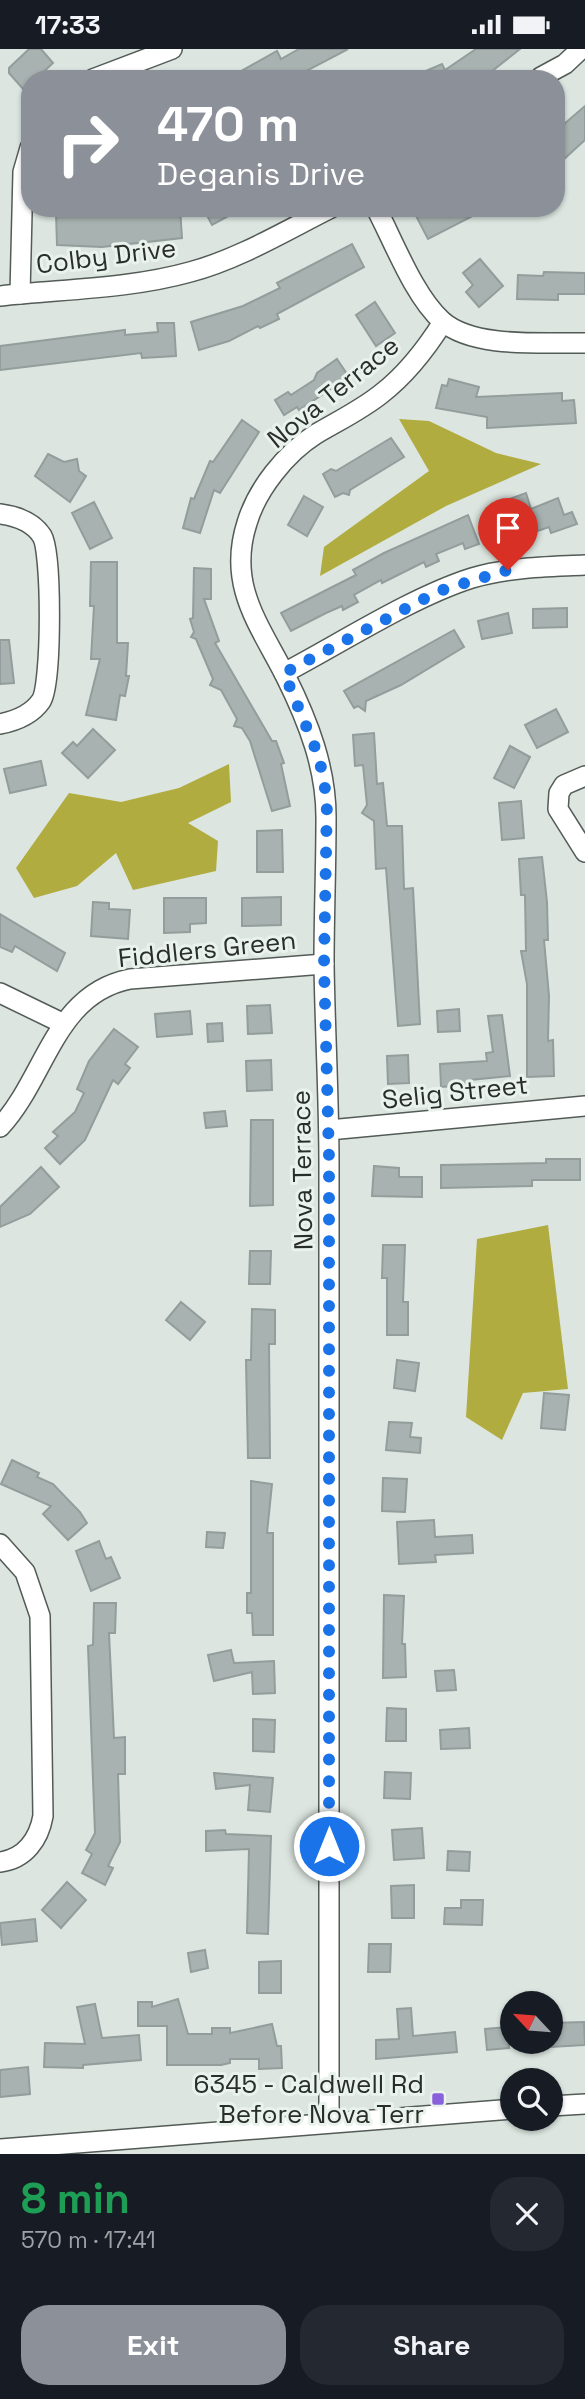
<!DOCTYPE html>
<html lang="en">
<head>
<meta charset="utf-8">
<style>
	:root { --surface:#171b24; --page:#242831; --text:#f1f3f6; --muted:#9ea1a6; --accent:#8c9099 }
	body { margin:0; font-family:"Space Grotesk",sans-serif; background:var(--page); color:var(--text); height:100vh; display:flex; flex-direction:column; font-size:26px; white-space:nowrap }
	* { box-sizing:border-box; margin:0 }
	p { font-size:23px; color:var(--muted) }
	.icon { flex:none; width:38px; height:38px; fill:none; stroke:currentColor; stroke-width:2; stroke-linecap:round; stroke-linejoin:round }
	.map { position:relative; height:2105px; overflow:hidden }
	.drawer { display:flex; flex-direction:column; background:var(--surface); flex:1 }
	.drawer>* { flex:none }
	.banner { position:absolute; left:21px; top:21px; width:544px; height:147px; border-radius:28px; box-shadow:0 2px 5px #0004; background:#8c9099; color:#fff; overflow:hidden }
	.needle { width:46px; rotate:296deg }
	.buttons { position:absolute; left:500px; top:1942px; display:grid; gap:14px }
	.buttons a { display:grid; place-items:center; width:63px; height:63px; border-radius:50%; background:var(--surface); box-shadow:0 2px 5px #0004; font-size:35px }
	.pin { position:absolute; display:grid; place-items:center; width:60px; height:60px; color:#fff; margin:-72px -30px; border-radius:50% 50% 50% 0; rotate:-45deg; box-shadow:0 0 7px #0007 }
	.pin .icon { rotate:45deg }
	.me { position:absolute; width:77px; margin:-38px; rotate:0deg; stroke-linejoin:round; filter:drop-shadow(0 0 5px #0008) }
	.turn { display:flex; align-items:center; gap:24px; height:147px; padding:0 21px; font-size:32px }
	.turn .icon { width:91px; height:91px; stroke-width:2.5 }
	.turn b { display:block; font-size:49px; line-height:60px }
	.round { display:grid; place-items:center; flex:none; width:74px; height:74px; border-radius:28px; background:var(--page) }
	.head { display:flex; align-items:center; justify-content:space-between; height:119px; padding:0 21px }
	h1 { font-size:42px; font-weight:800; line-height:52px; color:#1e9e55 }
	.action { display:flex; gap:14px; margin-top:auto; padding:14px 21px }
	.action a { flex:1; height:80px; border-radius:28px; background:var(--accent); color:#fff; font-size:28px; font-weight:800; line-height:80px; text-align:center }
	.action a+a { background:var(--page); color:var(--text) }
	.status { display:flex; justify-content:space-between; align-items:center; height:49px; padding:0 35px; background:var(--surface); direction:ltr }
	.status svg { height:19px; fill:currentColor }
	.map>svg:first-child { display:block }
</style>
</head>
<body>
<div class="status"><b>17:33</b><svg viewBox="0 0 49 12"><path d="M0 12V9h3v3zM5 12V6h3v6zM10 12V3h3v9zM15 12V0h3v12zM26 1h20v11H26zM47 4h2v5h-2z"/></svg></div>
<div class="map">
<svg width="585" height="2105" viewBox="0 0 585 2105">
	<rect width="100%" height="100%" fill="#dce5df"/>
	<!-- forest -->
	<g fill="#b0ac3f">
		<polygon points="399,370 429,372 496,404 541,415 446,457 320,527 324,498 429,422"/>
		<polygon points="229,715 231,753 188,774 218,792 216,822 133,841 116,804 77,837 34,849 16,819 69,744 121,753 179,739"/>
		<polygon points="548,1176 568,1340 523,1344 502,1391 466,1368 477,1190"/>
	</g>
	<!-- building -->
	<g fill="#a8b3b1" stroke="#929d9c" stroke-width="2">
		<polygon points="29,0 41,0 53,14 36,30 30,30 30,35 24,41 9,24 9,19"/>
		<polygon points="299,0 348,0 308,21 310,24 300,30 227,30 277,2 281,10"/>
		<polygon points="476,0 520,0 482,30 407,30 442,15 445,21"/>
		<polygon points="585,57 585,91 563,111 556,104 556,82"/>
		<polygon points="65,159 118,159 119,162 180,159 182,189 102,198 57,196 56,164 65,164"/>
		<polygon points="203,159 243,159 212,176"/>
		<polygon points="427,159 488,159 428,190 415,165"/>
		<polygon points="352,195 364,218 277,265 279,270 260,279 258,277 229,292 199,301 191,273 243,257 280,239 277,234"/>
		<polygon points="480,210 503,237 479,258 466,243 473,236 463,224"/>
		<polygon points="544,223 585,224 585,245 558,245 558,251 517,250 518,226 543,227"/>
		<polygon points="375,253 395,284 376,297 356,266"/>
		<polygon points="157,274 174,274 176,307 142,309 141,304 0,321 0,297 125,281 125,286 158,283"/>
		<polygon points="337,310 349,328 299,361 297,358 284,366 275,351 288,343 291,346 314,331 317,324"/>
		<polygon points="449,330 479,338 476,348 562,344 562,352 574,351 576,374 487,379 487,368 436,359 442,336 447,337"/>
		<polygon points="242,371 259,383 220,444 214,441 200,484 183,479 191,449 194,450 210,412 213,413"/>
		<polygon points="391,389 404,408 350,441 349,446 343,444 335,448 323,425 331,420 336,422"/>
		<polygon points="48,405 64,413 77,410 79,422 86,427 70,453 35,427"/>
		<polygon points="526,444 531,460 558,449 564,466 572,463 577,475 551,484 549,478 520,488 517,479 503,484 493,456"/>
		<polygon points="304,447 323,458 307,487 288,476"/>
		<polygon points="94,453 112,489 90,500 72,464"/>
		<polygon points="468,466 479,495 465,500 463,494 436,505 439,512 426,518 424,513 382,534 381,531 354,546 358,553 343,561 342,557 326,564 291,582 281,564 356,526 353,521 384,504"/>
		<polygon points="91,513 117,513 117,594 128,594 126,627 129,627 125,647 120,646 116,671 86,666 100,610 91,610 94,557 90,557"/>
		<polygon points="194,519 211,520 211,550 204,550 219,592 215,594 272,692 276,692 284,714 281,715 290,757 272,762 250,692 242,679 234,677 237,670 221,641 210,636 213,630 196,590 191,588 194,583 190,570 193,569"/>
		<polygon points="567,559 567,578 533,579 533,560"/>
		<polygon points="508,564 512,584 482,590 478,572"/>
		<polygon points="454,581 464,598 401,636 366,652 365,662 358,657 354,659 344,642"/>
		<polygon points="0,591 9,591 14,634 0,635"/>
		<polygon points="556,660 568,683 537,699 525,676"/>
		<polygon points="93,680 115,701 88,729 62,704 73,693 77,697"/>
		<polygon points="374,684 377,735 383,734 387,777 402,777 404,840 413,839 420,975 398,977 386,819 376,820 374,772 362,764 367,756 363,716 355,717 353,686"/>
		<polygon points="510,697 530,708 514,739 494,729"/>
		<polygon points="41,712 46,736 10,744 4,720"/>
		<polygon points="521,752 524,789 502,791 499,754"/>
		<polygon points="282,781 283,823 257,823 257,782"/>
		<polygon points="542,808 547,853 548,891 544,891 549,947 548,992 553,991 554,1027 527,1028 527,935 521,902 526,902 525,846 521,846 519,810"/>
		<polygon points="281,848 281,876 242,877 242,849"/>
		<polygon points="164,849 206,849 206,874 190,875 190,883 164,884"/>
		<polygon points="93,853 109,854 109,860 130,861 128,890 91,887"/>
		<polygon points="0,865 65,904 57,922 15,897 12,903 0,898"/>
		<polygon points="270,956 272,984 248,985 247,957"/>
		<polygon points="459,960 460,982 438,983 437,962"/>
		<polygon points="190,962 192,985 157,988 155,965"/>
		<polygon points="502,966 510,1027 470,1031 470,1036 441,1038 440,1015 487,1012 486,1004 493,1003 488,967"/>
		<polygon points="222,974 223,992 208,993 207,975"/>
		<polygon points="114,980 138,998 125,1015 130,1019 118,1035 113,1031 85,1091 60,1115 45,1099 58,1087 53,1083 75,1063 84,1044 77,1040 89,1012"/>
		<polygon points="408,1006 409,1034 388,1035 387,1007"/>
		<polygon points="271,1011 272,1041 247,1042 246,1012"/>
		<polygon points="225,1062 227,1077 206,1079 204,1064"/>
		<polygon points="251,1071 273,1071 273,1156 250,1157"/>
		<polygon points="546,1110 580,1110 580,1131 532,1131 532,1137 441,1139 441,1116 546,1114"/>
		<polygon points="374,1117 399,1119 399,1128 422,1128 422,1148 372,1147"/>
		<polygon points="41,1118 59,1138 30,1165 0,1178 0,1158"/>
		<polygon points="383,1196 405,1196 403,1253 408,1253 408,1286 387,1286 387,1229 382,1229"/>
		<polygon points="250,1202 271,1202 270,1235 249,1235"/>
		<polygon points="181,1253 205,1273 190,1291 166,1271"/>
		<polygon points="252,1260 275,1261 275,1295 269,1295 270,1409 248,1409 246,1311 251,1311"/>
		<polygon points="397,1311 419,1314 415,1342 394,1339"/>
		<polygon points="544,1344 569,1346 565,1381 541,1379"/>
		<polygon points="389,1373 412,1374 410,1388 421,1389 420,1404 386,1401"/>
		<polygon points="12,1411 39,1424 37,1428 53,1435 80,1463 87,1474 68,1491 43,1465 51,1457 1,1435"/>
		<polygon points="383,1429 407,1430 405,1463 382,1462"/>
		<polygon points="251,1432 272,1435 267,1484 273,1484 273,1586 253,1586 252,1564 247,1564 247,1544 251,1544"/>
		<polygon points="434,1471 435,1488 472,1486 473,1504 435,1506 436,1513 399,1515 397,1473"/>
		<polygon points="207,1483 225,1484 223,1499 206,1498"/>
		<polygon points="99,1492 106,1510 111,1508 120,1529 91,1542 76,1502"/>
		<polygon points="384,1546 404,1547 402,1595 405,1595 406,1628 383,1629"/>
		<polygon points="94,1554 116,1554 115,1584 109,1584 114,1689 125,1688 125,1725 118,1725 120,1793 108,1817 113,1819 105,1836 82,1824 92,1805 86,1801 95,1784 88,1597 93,1596"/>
		<polygon points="231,1601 234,1614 274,1612 275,1644 253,1645 252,1623 214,1632 208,1606"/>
		<polygon points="454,1621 456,1641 437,1642 435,1622"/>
		<polygon points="387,1659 406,1660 406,1692 386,1692"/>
		<polygon points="253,1670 275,1671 274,1703 253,1702"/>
		<polygon points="469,1679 470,1699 441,1700 440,1681"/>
		<polygon points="385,1723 411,1724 410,1750 384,1749"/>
		<polygon points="214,1724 273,1729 270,1763 248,1761 250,1736 216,1740"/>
		<polygon points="422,1779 424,1809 394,1811 392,1781"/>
		<polygon points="225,1781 226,1785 271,1787 268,1885 247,1884 249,1800 206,1802 206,1782"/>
		<polygon points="448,1802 470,1803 469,1822 447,1821"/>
		<polygon points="67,1833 86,1851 61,1879 42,1861"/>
		<polygon points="414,1836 414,1869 392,1869 391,1837"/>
		<polygon points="461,1851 483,1851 482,1876 444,1875 445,1859 461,1859"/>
		<polygon points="35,1870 37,1892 2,1896 0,1874"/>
		<polygon points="369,1895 391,1895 390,1923 368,1923"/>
		<polygon points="205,1901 208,1919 191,1923 188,1904"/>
		<polygon points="281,1912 281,1944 259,1944 259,1913"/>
		<polygon points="178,1950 188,1985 212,1985 212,1979 230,1979 230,1984 272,1975 277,1997 281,1997 282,2019 259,2020 259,2010 230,2010 230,2014 221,2016 167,2016 167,1977 138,1977 138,1953 152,1953 152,1958"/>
		<polygon points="95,1955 102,1989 139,1986 141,2011 83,2016 83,2019 44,2018 45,1994 85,1995 77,1958"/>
		<polygon points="411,1959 413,1987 455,1983 457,2003 376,2010 376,1991 399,1990 397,1960"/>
		<polygon points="584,1973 585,1996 551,1998 551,1974"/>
		<polygon points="507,1978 509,1999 487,2001 485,1980"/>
		<polygon points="28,2018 30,2045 0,2048 0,2021"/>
	</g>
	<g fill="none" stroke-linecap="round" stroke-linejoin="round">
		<defs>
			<g id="minor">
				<polyline points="541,28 565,15 581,0"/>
				<polyline points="93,30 172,0"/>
				<path d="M376 159C394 193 414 247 442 272 474 300 544 293 585 294"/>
				<polyline points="20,245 23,123 30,99"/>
				<path d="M0 247C63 240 129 240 190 223 239 210 285 182 331 159"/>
				<path d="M0 465C15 467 33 473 42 487 52 503 52 636 41 652 32 665 15 672 0 675"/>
				<path d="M284 624C341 594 412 548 472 529 509 518 547 518 585 516"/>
				<polyline points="585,727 564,736 559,744 558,760 585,803"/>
				<polyline points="0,944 64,975"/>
				<path d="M0 1078C46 1029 54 945 130 930L324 915"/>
				<polyline points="329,1081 585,1057"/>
				<path d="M0 1495 25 1523 40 1567 43 1767C39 1790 25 1810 0 1813"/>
				<polyline points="551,2057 585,2055"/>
				<path d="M329 2072C329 1753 329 1435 329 1116 329 1049 325 982 324 915 324 867 326 819 326 772 327 720 308 672 285 626 259 575 227 536 247 474 257 440 286 404 316 385 338 372 361 361 381 345 407 325 426 300 443 273"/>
				<polyline points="0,2100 513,2060"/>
			</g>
		</defs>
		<!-- minor casing -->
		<use href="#minor" stroke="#535b57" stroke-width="22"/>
		<!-- minor -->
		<use href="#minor" stroke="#fff" stroke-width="19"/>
	</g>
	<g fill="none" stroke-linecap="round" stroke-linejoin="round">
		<!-- route -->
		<polyline stroke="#1a73e8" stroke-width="12" stroke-dasharray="0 21.6" points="329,1797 329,1109 324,915 327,750 319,708 284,624 439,542 508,521"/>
	</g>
	<!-- markers -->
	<rect fill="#8861db" stroke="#e9f2ed" stroke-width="2.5" x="431" y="2043" width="14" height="14" rx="3.5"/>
	<g text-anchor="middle" stroke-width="6" stroke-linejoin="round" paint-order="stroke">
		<!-- street labels -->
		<g font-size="26" fill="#2a2e2b" stroke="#e9f2ed">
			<text transform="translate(106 207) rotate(-7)" y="9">Colby Drive</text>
			<text transform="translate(333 343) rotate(-39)" y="9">Nova Terrace</text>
			<text transform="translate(207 900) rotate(-6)" y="9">Fiddlers Green</text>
			<text transform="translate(455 1043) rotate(-6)" y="9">Selig Street</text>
			<text transform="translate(302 1121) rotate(-91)" y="9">Nova Terrace</text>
		</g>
		<!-- poi labels -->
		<g font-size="26" fill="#2a2e2b" stroke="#e9f2ed" text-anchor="end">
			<text x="424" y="2044">6345 - Caldwell Rd<tspan x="424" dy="30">Before Nova Terr</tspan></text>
		</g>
	</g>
</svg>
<div class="buttons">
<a><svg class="needle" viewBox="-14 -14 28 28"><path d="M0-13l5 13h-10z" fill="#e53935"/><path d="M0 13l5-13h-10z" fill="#9ea1a6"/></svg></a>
<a><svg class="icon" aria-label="search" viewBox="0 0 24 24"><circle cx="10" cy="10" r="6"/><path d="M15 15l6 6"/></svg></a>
</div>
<div class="pin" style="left:508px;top:521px;background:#d93025"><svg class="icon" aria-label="arrive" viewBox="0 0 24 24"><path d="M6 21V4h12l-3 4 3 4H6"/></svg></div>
<svg class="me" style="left:329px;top:1797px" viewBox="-20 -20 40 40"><circle r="17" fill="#1a73e8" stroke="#fff" stroke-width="3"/><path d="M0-11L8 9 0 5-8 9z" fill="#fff"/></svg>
<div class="banner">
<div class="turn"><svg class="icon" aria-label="right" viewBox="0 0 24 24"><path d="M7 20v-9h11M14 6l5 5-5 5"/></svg><div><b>470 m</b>Deganis Drive</div></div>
</div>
</div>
<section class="drawer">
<div class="head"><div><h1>8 min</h1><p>570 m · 17:41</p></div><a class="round"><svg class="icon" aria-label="close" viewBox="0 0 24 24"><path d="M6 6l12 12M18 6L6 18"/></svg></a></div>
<div class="action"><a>Exit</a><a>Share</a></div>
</section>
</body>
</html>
